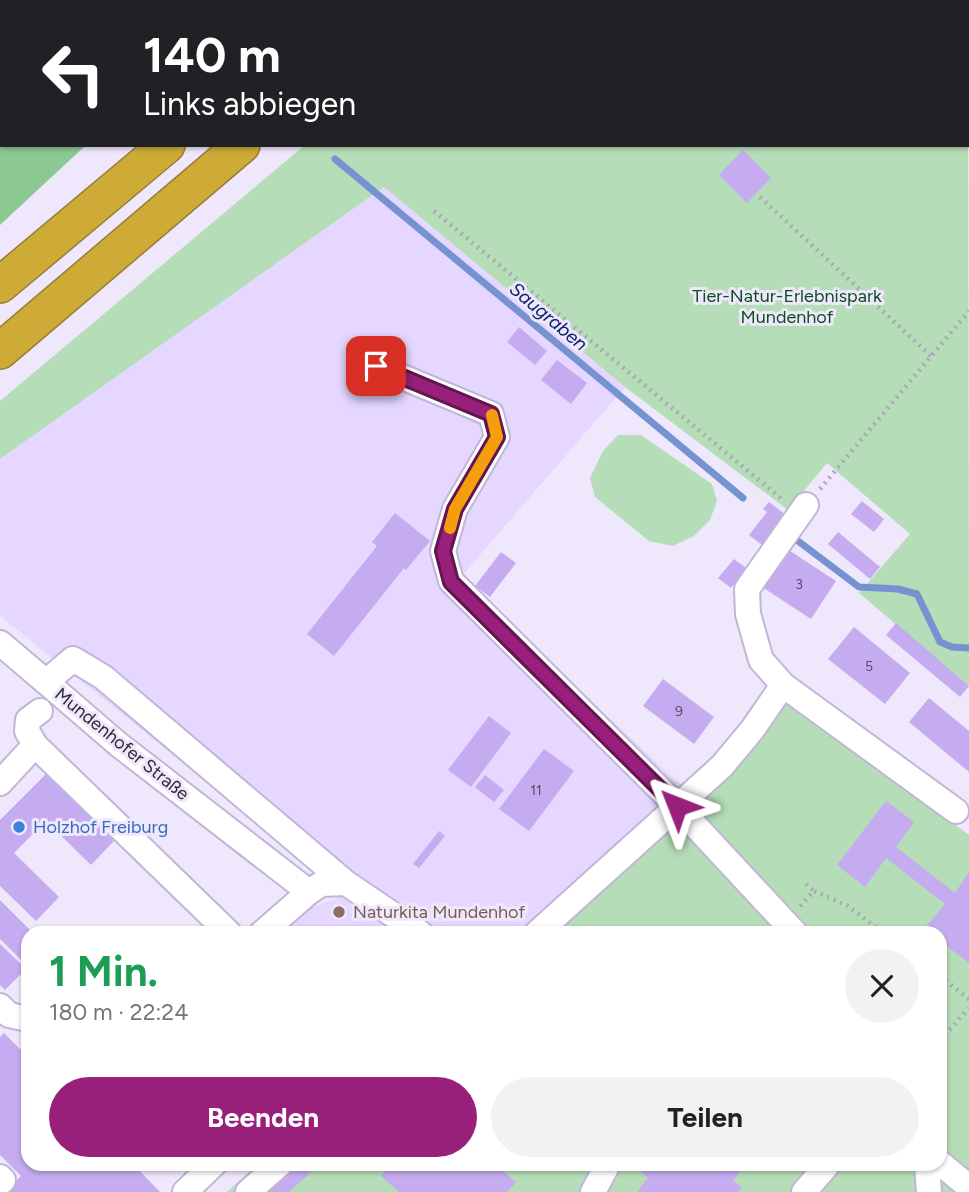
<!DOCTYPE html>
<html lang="de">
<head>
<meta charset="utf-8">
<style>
	:root { --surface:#fff; --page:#f2f2f2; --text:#202124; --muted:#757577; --accent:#98207b }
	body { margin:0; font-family:Figtree,sans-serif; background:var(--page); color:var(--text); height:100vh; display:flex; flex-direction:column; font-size:26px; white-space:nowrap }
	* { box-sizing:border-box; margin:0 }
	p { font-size:23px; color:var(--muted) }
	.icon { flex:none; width:38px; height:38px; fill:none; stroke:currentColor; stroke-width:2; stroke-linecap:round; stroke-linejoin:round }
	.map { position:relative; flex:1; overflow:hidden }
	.sheet { position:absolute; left:21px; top:926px; width:926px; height:245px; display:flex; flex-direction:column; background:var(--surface); border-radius:21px; box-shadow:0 2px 5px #0004 }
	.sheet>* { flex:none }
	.banner { position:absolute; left:0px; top:0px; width:970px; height:147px; box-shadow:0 2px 5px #0004; background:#202124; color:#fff; overflow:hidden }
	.pin { position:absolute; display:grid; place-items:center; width:60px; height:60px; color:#fff; margin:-30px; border-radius:14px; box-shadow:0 4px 10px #0006 }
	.me { position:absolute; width:77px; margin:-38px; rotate:315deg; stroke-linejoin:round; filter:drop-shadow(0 0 5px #0008) }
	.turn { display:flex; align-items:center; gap:24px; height:147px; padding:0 28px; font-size:32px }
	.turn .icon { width:91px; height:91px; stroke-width:2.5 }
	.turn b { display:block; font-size:49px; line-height:60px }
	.round { display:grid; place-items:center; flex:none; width:74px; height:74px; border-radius:37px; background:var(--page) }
	.overview { display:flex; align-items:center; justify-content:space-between; height:119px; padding:0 28px }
	h1 { font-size:42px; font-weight:700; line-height:52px; color:#1e9e55 }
	.button { display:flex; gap:14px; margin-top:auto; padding:14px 28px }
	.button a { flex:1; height:80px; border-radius:42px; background:var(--accent); color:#fff; font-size:28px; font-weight:700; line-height:80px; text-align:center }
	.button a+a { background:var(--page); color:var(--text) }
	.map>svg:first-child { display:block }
</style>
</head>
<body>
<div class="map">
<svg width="969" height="1192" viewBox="0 0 969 1192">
	<rect width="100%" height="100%" fill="#efe8fc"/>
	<!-- built -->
	<polygon fill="#e5d7ff" points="384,187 625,387 460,578 684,788 518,933 280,933 308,908 337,899 330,881 0,616 0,459"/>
	<!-- green -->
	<g fill="#b5ddb8">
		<polygon points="478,0 883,0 885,2 476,2"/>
		<polygon points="968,99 969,686 859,593 910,534 827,463 788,510 625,387 384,187 0,459 0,401 305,145 968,145"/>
		<polygon points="618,435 641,435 712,484 717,501 710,520 694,536 673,546 649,541 595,497 590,478 603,451"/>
		<polygon points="787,701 969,835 969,1192 227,1192 258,1164 940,1164 940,933 518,933"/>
	</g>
	<!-- forest -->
	<g fill="#8cc992">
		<polygon points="0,0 264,0 2,2 2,145 86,145 0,225"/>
		<polygon points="883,0 969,0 969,100 968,2"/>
	</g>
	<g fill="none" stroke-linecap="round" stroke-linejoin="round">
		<!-- stream -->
		<g stroke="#7593d1" stroke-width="7">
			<polyline points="149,0 151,2"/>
			<polyline points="335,159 743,498"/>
			<polyline points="798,541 859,587 898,589 917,594 940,642 952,647 969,648"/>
		</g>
	</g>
	<!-- building -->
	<g fill="#c5acf0">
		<polygon points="743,150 771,178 747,203 719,175"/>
		<polygon points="519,327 547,351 535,365 507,342"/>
		<polygon points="557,360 587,383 571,404 541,380"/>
		<polygon points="862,501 884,519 874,532 851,514"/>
		<polygon points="769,502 786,515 762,545 749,535 767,512 763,509"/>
		<polygon points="395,513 430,541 406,570 404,568 334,656 307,634 377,546 372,542"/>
		<polygon points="838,532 880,567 870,579 828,544"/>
		<polygon points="787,549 836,581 811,619 762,587"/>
		<polygon points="501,552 516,563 490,597 475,586"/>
		<polygon points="734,559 746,568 731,588 718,578"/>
		<polygon points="896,623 969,686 960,697 886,635"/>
		<polygon points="854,627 910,673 885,704 828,659"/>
		<polygon points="663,679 714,717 694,744 643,706"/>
		<polygon points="929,698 969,731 969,772 909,722"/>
		<polygon points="489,716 511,733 471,787 448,770"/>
		<polygon points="544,749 574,771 529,831 499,809"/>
		<polygon points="46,774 114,841 91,865 46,821 14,853 59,897 36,921 0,886 0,820"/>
		<polygon points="485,775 504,790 494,802 475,787"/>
		<polygon points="886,801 914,822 896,847 955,893 969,872 969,963 940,941 940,933 929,933 924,929 945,904 886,858 865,887 837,865"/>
		<polygon points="439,831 445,836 419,868 413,864"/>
		<polygon points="0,900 33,933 28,933 28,967 0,939"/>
		<polygon points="0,944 26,969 5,990 0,985"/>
		<polygon points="4,1033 28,1057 28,1164 133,1164 160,1192 5,1192 21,1176 0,1155 0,1037"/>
		<polygon points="296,1164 320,1164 289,1192 265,1192"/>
		<polygon points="391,1164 503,1164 499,1168 516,1182 507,1192 399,1192 381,1176"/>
		<polygon points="645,1164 746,1164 733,1181 742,1187 738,1192 637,1192 648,1178 640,1171"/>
	</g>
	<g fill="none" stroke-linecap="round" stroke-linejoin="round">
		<defs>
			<g id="minor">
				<polyline points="376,366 491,414 497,437 455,509 443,551 451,581 677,806 795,933"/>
				<polyline points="0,643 46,682"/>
				<polyline points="783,685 761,660 748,614 747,589 806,505"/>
				<polyline points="40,711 28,720 27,731 35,745 229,933"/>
				<polyline points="0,783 35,745"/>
				<polyline points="346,883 103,677 73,659 46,682 118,744 309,892 321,884 346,883 420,933"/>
				<polyline points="262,933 309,892"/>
				<polyline points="537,933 722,766 752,730 783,685 956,811"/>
				<polyline points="0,1006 9,1015 28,1019"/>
				<polyline points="940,1163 969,1187"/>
				<polyline points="927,1164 929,1192"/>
				<polyline points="0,1177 3,1180 0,1183"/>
				<polyline points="185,1192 214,1164"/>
				<polyline points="248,1192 280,1164"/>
				<polyline points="593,1192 608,1164"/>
				<polyline points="804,1192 828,1164"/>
			</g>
			<g id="highway">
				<polyline points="340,2 342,0"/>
				<polyline points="413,2 415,0"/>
				<polyline points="0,285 167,145"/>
				<polyline points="0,351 242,145"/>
			</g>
		</defs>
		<!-- minor casing -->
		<use href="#minor" stroke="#c1b6d5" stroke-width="28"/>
		<!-- highway casing -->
		<use href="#highway" stroke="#967e36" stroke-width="38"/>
		<!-- path -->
		<g stroke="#aba5b7" stroke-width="4.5" stroke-dasharray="2 5" stroke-linecap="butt">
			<polyline points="942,0 943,2"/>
			<polyline points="968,34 969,35"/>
			<polyline points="760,197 931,356"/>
			<polyline points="434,211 782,499"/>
			<polyline points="820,489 969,311"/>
			<polyline points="806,884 814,891"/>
			<polyline points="800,906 814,891 848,906 883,933"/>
			<polyline points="940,976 969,999"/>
			<polyline points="940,1040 969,1008"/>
		</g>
		<!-- minor -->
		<use href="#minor" stroke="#fff" stroke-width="24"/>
		<!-- highway -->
		<use href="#highway" stroke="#ceaa36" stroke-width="35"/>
	</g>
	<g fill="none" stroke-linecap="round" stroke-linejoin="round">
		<defs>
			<polyline id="route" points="376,366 491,414 497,437 455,509 443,551 451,582 677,806"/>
		</defs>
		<!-- route casing -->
		<use href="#route" stroke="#631550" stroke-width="18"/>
		<!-- route -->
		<use href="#route" stroke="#98207b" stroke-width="12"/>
		<!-- slow -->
		<polyline stroke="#f59e0b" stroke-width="12" points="450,528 455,509 497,437 492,415"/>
	</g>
	<!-- markers -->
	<circle fill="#3f7fe0" stroke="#efe8fc" stroke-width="2.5" cx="19" cy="827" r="7"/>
	<circle fill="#8d6e63" stroke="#efe8fc" stroke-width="2.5" cx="339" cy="912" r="7"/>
	<g text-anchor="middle" stroke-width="6" stroke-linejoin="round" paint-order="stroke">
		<!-- number labels -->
		<g font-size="14" fill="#544b65">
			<text x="799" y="589">3</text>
			<text x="869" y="671">5</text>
			<text x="679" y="716">9</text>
			<text x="536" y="795">11</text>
		</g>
		<!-- park labels -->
		<g font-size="18" fill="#0c4e1c" stroke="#efe8fc">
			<text x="787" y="302">Tier-Natur-Erlebnispark<tspan x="787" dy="21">Mundenhof</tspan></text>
		</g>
		<!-- street labels -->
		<g font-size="18" fill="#2f2b37" stroke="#efe8fc">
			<text transform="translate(122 744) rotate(39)" y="6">Mundenhofer Straße</text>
		</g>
		<!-- shop labels -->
		<g font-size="18" fill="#366cbe" stroke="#efe8fc" text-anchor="start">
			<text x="33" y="833">Holzhof Freiburg</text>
		</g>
		<!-- education labels -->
		<g font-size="18" fill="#785e54" stroke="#efe8fc" text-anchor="start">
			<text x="353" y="918">Naturkita Mundenhof</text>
		</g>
		<!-- water labels -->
		<g font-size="19" font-style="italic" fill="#0a256d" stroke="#efe8fc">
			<text transform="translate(549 316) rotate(40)" y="7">Saugraben</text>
		</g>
	</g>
</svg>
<div class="pin" style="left:376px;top:366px;background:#d93025"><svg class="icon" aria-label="arrive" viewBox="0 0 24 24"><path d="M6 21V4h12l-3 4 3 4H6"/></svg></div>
<svg class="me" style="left:677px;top:806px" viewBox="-20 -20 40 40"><path d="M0-17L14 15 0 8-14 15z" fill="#98207b" stroke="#fff" stroke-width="4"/></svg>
<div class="banner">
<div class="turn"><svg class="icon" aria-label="left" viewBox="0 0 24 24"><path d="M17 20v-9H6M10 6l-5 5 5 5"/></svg><div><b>140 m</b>Links abbiegen</div></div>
</div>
<section class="sheet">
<div class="overview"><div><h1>1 Min.</h1><p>180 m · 22:24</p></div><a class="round"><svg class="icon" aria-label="close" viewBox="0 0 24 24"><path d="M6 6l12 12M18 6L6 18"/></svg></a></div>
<div class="button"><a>Beenden</a><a>Teilen</a></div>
</section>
</div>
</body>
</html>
